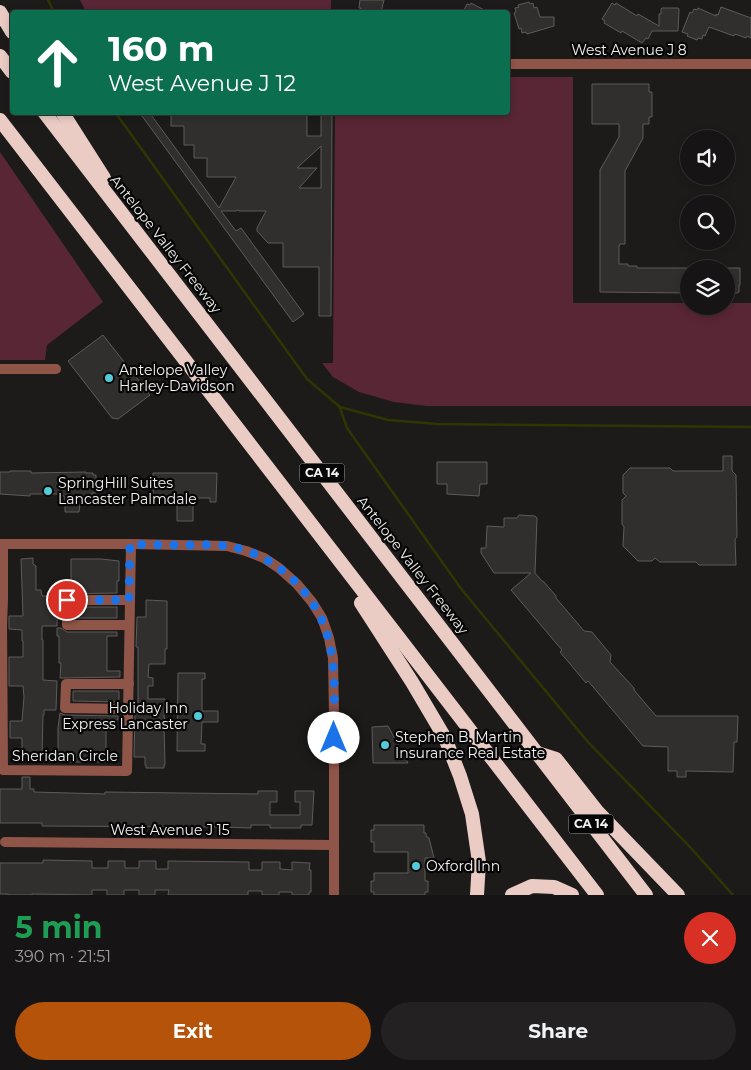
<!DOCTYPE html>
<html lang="en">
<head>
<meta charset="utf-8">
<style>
	:root { --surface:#161414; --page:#232122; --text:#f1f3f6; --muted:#9e9ea0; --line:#353334; --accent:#b45309 }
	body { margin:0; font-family:Montserrat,sans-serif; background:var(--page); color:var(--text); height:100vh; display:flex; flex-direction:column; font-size:19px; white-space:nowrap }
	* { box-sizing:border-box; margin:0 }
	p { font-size:16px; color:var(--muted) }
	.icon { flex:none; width:28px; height:28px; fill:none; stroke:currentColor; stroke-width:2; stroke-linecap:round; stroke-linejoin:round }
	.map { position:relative; height:895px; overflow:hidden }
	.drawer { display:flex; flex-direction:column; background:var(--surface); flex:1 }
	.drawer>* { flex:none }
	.top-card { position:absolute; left:10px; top:10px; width:500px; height:105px; border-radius:5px; box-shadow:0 2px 8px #0003,0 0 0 1px var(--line); background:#0b6e4f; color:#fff; overflow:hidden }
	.tools { position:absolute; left:680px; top:130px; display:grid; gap:10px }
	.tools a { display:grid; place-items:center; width:55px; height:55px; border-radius:50%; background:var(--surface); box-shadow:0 2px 8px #0003,0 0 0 1px var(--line); font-size:25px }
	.pin { position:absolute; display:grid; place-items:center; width:42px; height:42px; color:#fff; margin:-21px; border:2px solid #fff; border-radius:50%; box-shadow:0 1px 5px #0007 }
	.me { position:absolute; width:55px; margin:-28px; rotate:0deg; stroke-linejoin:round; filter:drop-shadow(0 0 4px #0008) }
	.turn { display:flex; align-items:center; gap:18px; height:105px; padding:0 15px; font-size:22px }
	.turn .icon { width:65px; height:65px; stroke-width:2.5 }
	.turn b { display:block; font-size:35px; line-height:42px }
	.round { display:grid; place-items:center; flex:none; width:52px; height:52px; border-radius:26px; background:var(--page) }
	.headline { display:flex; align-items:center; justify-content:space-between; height:85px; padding:0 15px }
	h1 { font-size:30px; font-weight:700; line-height:38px; color:#1e9e55 }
	.button { display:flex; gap:10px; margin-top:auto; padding:10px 15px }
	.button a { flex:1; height:58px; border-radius:30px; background:var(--accent); color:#fff; font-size:20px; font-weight:700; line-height:58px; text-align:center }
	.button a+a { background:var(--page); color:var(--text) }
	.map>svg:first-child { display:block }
</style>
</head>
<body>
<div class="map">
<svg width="751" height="895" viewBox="0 0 751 895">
	<rect width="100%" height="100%" fill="#1d1b1a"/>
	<!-- green -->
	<g fill="#582634">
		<polygon points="80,0 331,0 331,12 86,12"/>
		<polygon points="508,77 573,77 573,303 689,303 689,306 726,306 726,303 751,303 751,406 427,406 394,402 359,392 333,377 322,363 333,363 335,113 508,112"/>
		<polygon points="0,152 103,302 47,345 45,360 0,360"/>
	</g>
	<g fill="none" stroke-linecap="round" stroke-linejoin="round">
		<!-- stream -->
		<g stroke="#2e3602" stroke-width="2.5">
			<polyline points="48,0 54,12"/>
			<polyline points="115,112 307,379 340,407 388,420 437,424 751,427"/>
			<polyline points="340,408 347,428 462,590 588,742 690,847 733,895"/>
		</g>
	</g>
	<!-- building -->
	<g fill="#302f2d" stroke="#5d5c59" fill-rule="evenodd">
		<polygon points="360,0 384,0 381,12 367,12 360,11 361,8 359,8"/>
		<polygon points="529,2 530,4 533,3 534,8 537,7 540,17 554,17 554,26 527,34 526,32 522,33 521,28 519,29 514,13 516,12 515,8 519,7 518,5"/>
		<polygon points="471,3 488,12 463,12 467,4 470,5"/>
		<polygon points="612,3 615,5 616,3 637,16 638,14 659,26 659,14 661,14 661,9 662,8 678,8 679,9 678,31 652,31 648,39 646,38 642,43 622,31 621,33 604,23 605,21 602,19"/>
		<polygon points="721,7 751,18 751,38 747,36 746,38 735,34 734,36 709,27 705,36 703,35 702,39 698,38 697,40 687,36 688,34 682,32 690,12 692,13 694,9 697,10 698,8 716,16 716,14 718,15"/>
		<polygon points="592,84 649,84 649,92 652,92 652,117 649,117 649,124 643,124 643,138 625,171 625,244 620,244 619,246 619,264 628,264 628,266 637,266 637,268 689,268 689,293 600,292 600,170 619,137 619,124 592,124"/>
		<path d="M139 112H149L219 208 236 177H207V158H194V145H184V126H171V112H307V136H321V112H332L331 316H319V267H283V243H268L257 231V228L266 211H239L238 210 236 211H221L236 231 241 228 304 314 293 322ZM321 146V188H299L317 168H297Z"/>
		<polygon points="726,268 740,268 740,285 739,285 739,292 737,293 726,293"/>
		<polygon points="103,335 150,395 118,419 112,418 68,361"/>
		<polygon points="723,456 732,456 732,471 736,475 737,537 735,539 736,565 699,565 696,562 660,562 655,558 652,561 638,561 623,546 624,527 622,524 622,500 626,496 623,493 623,475 630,468 670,468 673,471 723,471"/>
		<polygon points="437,462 487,462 487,484 480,484 479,496 447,494 447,484 437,484"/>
		<polygon points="10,471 31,471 31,473 86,472 86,473 93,473 93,475 96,475 96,493 92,493 92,495 86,495 86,496 81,496 79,512 65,512 65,498 64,496 59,496 59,494 30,494 30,496 0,494 0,472 10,472"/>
		<polygon points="153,473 217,473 216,502 210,502 210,498 193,498 193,521 177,521 177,498 160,498 160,501 153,501"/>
		<polygon points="519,515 535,516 537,518 535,573 542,581 544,582 556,596 556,598 584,631 592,632 611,655 610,662 634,688 634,690 656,716 738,716 737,742 734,742 733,772 686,771 686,777 677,777 677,771 668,771 668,747 643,746 588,681 586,683 560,652 562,650 511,590 531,573 494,573 481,553 481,548 486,548 487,526 504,527 504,518 517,518"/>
		<polygon points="33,558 33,564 36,566 36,590 41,590 42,596 58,596 57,626 42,626 42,640 43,640 43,680 57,681 56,710 44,710 44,715 43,715 42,758 22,758 22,738 10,738 10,721 22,721 24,697 23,686 9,686 9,657 23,657 23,641 22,641 22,630 9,629 9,616 23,616 21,559"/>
		<polygon points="71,559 101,559 119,561 119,581 117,581 117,593 57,594 57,586 71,586"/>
		<polygon points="146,600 167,601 167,649 165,649 165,664 149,664 148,677 153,678 153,686 148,686 148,699 165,699 164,718 165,718 165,724 164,724 165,765 164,765 164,768 146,768 146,765 145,765 145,757 134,757 135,714 138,714 138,647 136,647 137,617 146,617"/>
		<rect x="74" y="607" width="43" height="11"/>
		<polygon points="57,628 61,628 67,632 117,632 117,636 107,636 107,671 120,671 120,677 60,678 61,663 59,663 59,636 57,636"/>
		<polygon points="178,673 205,673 205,679 202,679 202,711 218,711 218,722 202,722 201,744 205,744 205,751 177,751"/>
		<polygon points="73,691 119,691 119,702 73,701"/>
		<polygon points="60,713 65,715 118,716 118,720 106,720 106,755 109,755 109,762 53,762 53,755 58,755 58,728"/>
		<polygon points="388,726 408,763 373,763 372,727"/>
		<polygon points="22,777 30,777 30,789 34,789 34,792 105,794 105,792 258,794 258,791 277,791 277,802 270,802 270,815 300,815 300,802 295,802 295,791 314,791 312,825 301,825 301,828 270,828 270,825 251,825 251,828 221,827 42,826 42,823 0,823 0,789 22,789"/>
		<polygon points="374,825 424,825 424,833 426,833 426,836 429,838 434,858 425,858 425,881 428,881 428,892 425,892 425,895 374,895 374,892 371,892 371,881 374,881 374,873 408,873 408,852 374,852 374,842 371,842 371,830 374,830"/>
		<polygon points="43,860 92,861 92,868 108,868 108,861 125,861 125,868 139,868 139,861 156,861 156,869 168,869 168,861 249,862 249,870 262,870 262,862 280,862 280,869 292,870 292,862 310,863 309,870 311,870 311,892 309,892 309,895 292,895 292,892 279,892 279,895 262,895 262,891 248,891 248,895 168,895 169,890 155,890 155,895 139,895 139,890 124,890 124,895 107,895 107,890 92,890 92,895 32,894 32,895 8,895 8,894 0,894 0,863 43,863"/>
	</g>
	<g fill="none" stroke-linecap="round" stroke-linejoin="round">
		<!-- minor -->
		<g stroke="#905549" stroke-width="10">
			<polyline points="508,64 751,64"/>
			<polyline points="0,369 56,369"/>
			<polyline points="0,544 131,544 227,546 246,551 264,558 279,568 297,584 312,602 322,618 329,638 333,658 334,716 334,895"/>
			<polyline points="3,544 3,599 2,626 3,770 127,771 131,544"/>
			<polyline points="129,625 67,625 67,600 129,600"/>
			<polyline points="128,709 65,708 66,684 129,684"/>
			<polyline points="5,842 334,845"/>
		</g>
		<!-- highway -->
		<g stroke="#eaccc5" stroke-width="14">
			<polyline points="0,12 12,32"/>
			<polyline points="0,56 12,72"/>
			<polyline points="44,112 646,895"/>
			<polyline points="62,112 104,178"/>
			<polyline points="0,120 597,895"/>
			<polyline points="361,603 412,682 445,738 460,776 472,814 479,862 477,895"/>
			<polyline points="537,753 556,759 597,811 678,895"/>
			<polyline points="512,895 532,886 554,887 572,895"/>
		</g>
	</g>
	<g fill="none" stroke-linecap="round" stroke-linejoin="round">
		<!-- route -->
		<path stroke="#1a73e8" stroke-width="9" stroke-dasharray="0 16.2" d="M67 600H129L130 544C151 545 171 545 192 545 203 545 215 544 226 546 249 549 271 560 288 575 341 622 334 674 334 738"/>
	</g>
	<!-- markers -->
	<g fill="#52cbd8" stroke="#070606" stroke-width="2">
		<circle cx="109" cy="378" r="5"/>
		<circle cx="48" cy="491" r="5"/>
		<circle cx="198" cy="716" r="5"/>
		<circle cx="385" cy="745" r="5"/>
		<circle cx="416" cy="866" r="5"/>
	</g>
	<g text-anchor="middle" stroke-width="4.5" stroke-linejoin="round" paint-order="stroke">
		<!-- shield labels -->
		<g fill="#070606" stroke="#acabaa" stroke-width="1">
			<rect x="299.5" y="463.5" width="45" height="19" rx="4"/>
			<rect x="568.5" y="814.5" width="45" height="19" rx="4"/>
		</g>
		<g font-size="12" font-weight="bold" fill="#f3f2f1">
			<text x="322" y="477">CA 14</text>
			<text x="591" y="828">CA 14</text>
		</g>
		<!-- street labels -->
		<g font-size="14" fill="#f3f2f1" stroke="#070606">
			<text x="629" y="55">West Avenue J 8</text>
			<text transform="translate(166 244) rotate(52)" y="5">Antelope Valley Freeway</text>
			<text transform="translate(413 565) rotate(52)" y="5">Antelope Valley Freeway</text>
			<text x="65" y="761">Sheridan Circle</text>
			<text x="170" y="835">West Avenue J 15</text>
		</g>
		<!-- poi labels -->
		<g font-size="14" fill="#f3f2f1" stroke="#070606" text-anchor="start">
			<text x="119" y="375">Antelope Valley<tspan x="119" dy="16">Harley-Davidson</tspan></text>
			<text x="58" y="488">SpringHill Suites<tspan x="58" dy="16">Lancaster Palmdale</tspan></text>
			<text x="188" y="713" text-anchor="end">Holiday Inn<tspan x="188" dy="16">Express Lancaster</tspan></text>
			<text x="395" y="742">Stephen B. Martin<tspan x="395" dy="16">Insurance Real Estate</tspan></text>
			<text x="426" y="871">Oxford Inn</text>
		</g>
	</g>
</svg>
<div class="tools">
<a><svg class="icon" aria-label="sound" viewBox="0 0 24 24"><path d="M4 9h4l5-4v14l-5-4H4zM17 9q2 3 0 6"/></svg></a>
<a><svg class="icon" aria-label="search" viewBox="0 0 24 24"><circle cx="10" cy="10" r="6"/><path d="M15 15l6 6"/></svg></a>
<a><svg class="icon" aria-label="layers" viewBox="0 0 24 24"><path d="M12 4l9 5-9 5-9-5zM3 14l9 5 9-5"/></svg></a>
</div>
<div class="pin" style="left:67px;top:600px;background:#d93025"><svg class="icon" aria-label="arrive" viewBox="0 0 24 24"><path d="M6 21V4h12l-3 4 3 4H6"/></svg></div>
<svg class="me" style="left:334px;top:738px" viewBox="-20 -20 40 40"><circle r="19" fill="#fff"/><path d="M0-13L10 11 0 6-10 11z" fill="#1a73e8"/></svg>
<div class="top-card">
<div class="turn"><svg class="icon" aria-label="ahead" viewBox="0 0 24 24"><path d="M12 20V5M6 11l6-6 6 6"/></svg><div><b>160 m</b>West Avenue J 12</div></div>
</div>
</div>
<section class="drawer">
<div class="headline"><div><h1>5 min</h1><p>390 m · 21:51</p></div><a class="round" style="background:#d93025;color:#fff"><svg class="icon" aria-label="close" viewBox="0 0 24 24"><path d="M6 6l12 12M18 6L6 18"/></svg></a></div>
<div class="button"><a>Exit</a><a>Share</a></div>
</section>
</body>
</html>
